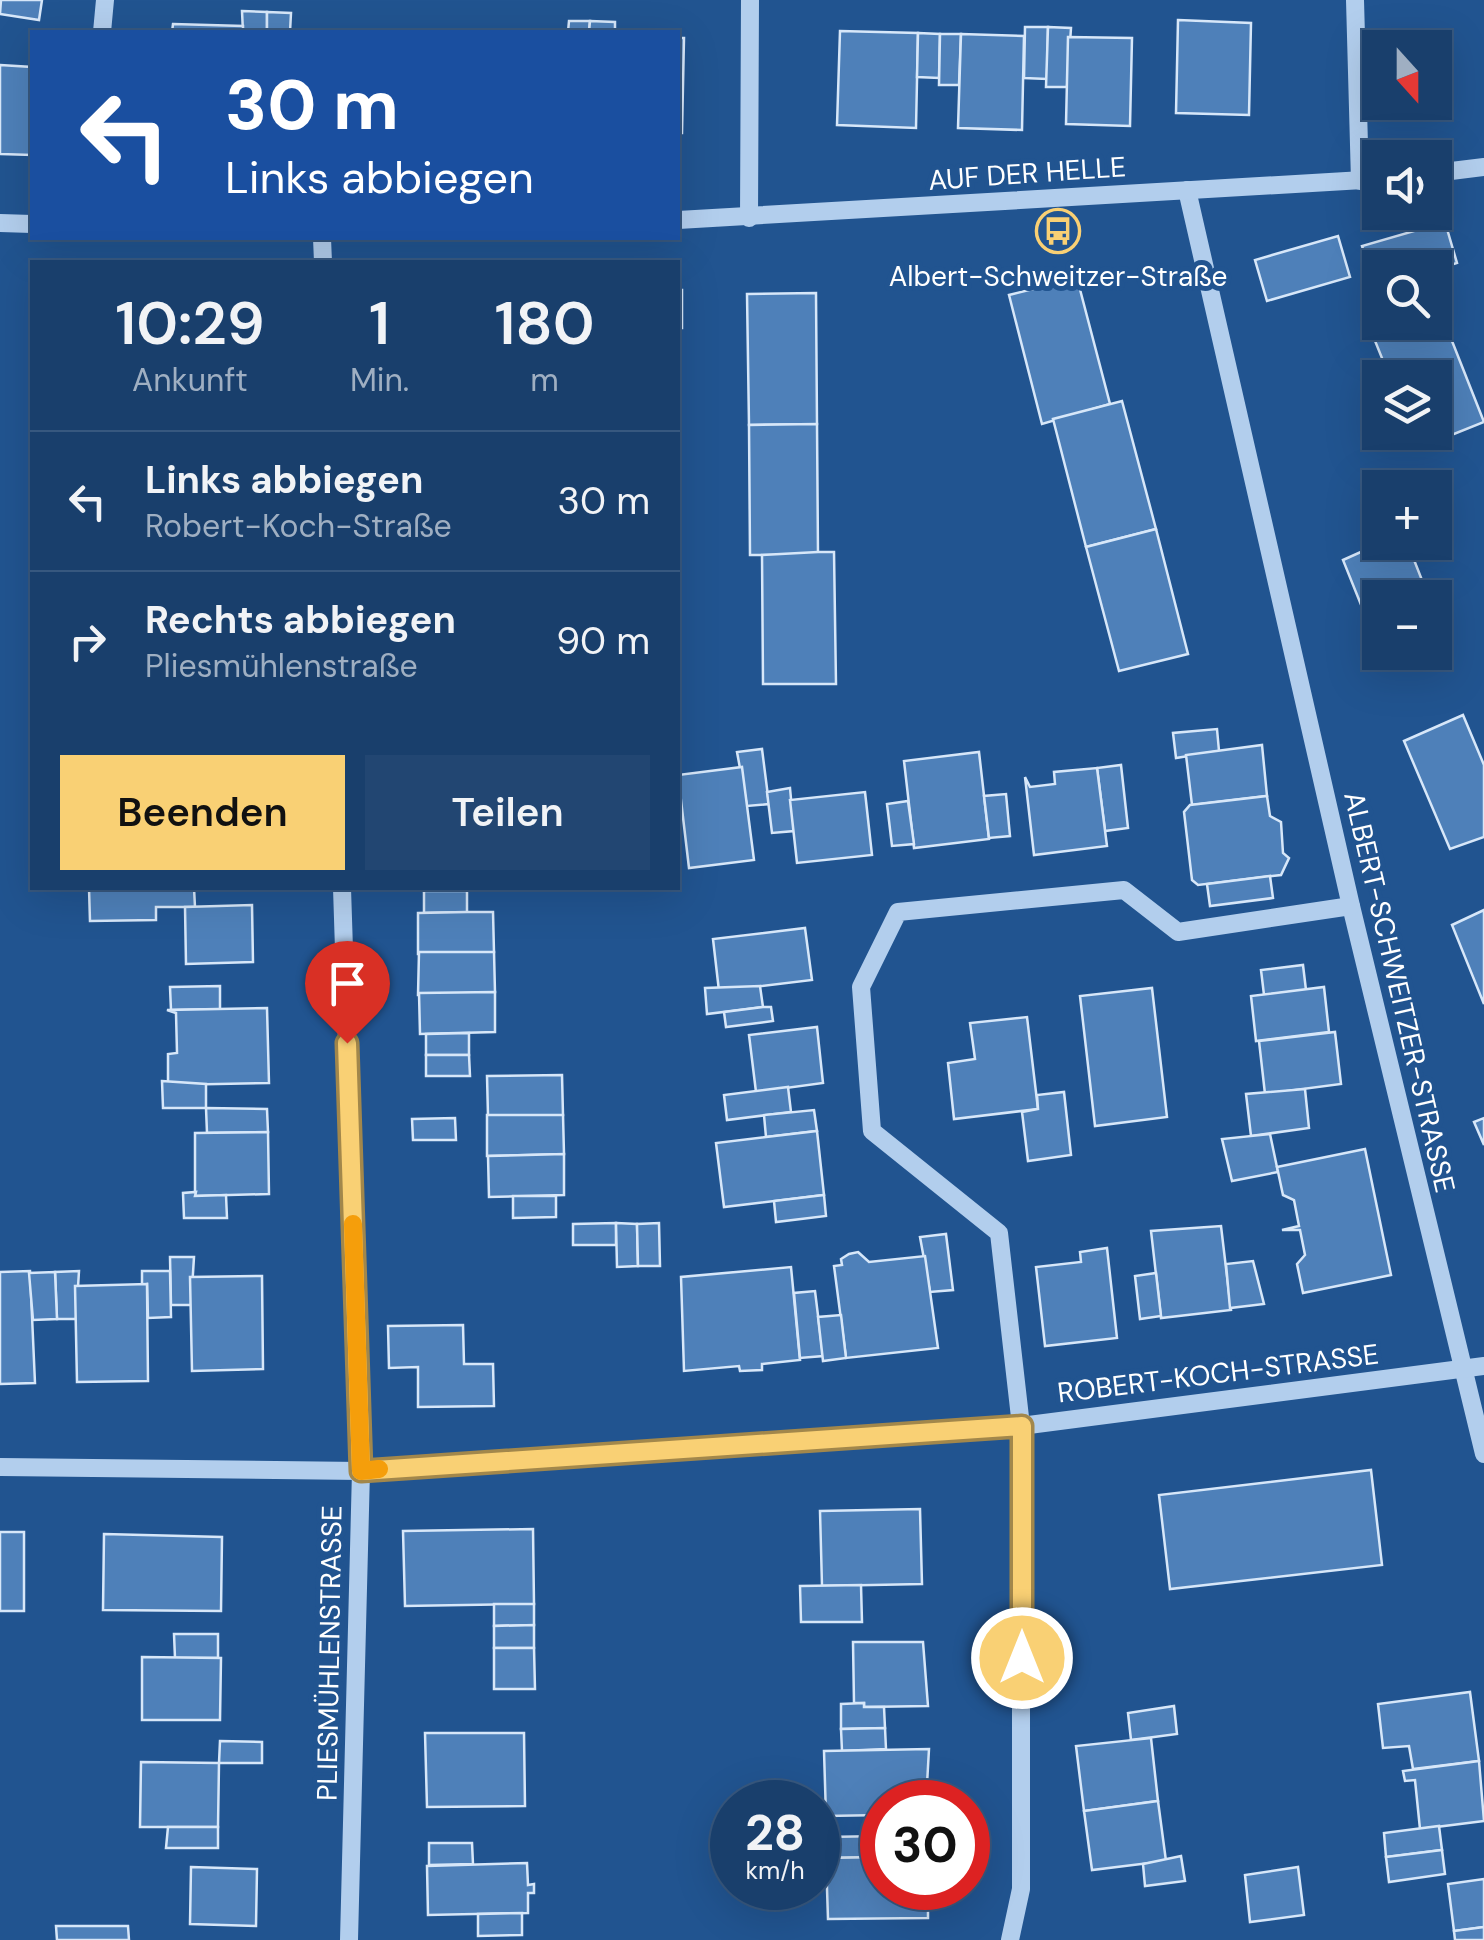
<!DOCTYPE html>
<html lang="de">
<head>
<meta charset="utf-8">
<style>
	:root { --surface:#193f6c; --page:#224672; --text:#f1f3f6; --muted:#9fafc2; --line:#37587f; --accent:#f9d074 }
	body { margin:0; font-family:"DM Sans",sans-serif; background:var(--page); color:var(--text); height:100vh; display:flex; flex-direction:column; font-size:38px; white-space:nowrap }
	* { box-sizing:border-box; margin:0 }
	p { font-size:32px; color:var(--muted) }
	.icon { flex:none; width:55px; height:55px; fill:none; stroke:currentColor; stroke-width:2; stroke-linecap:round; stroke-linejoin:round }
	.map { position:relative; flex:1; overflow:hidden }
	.sheet { position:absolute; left:30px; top:260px; width:650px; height:630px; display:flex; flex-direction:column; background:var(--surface); border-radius:0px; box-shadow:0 10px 40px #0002,0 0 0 2px var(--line) }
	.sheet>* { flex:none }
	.banner { position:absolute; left:30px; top:30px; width:650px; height:210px; border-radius:0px; box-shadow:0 10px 40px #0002,0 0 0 2px var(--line); background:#1a4fa0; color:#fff; overflow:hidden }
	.needle { width:65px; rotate:159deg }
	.buttons { position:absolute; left:1362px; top:30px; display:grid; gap:20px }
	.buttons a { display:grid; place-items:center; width:90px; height:90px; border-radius:0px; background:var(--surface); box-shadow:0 10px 40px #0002,0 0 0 2px var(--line); font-size:50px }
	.speed { position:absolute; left:710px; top:1780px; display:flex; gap:20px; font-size:50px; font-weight:700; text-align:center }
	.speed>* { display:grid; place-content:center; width:130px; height:130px; border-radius:50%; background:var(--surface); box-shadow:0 10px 40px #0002,0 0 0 2px var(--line); line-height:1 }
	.speed small { font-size:25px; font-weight:400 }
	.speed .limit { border:15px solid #d22; background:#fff; color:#111 }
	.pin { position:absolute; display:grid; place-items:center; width:85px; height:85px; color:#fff; margin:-102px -42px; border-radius:50% 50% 50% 0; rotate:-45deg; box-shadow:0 0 10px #0007 }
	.pin .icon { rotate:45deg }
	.me { position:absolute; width:110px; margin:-55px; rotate:0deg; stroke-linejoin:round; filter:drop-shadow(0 0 8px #0008) }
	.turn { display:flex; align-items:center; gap:35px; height:210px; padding:0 30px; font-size:45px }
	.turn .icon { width:130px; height:130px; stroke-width:2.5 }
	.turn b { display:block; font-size:70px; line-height:85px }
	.eta { display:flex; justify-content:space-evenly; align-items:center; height:170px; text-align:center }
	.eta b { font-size:60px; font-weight:600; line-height:70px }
	.action { display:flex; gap:20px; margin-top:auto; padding:20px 30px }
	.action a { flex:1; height:115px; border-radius:0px; background:var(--accent); color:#111; font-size:40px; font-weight:600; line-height:115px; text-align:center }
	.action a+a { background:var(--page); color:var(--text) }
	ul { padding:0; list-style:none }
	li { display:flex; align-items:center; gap:30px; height:140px; padding:0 30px; border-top:2px solid var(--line) }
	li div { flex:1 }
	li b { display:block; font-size:38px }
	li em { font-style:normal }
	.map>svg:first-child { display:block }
</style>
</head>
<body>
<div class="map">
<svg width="1484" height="1940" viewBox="0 0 1484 1940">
	<rect width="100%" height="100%" fill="#215490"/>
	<!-- building -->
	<g fill="#4e80b9" stroke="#d7e7f9" stroke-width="2.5">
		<polygon points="1,0 42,0 39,20 0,14"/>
		<polygon points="242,11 267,12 267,32 243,32"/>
		<polygon points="267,12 291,13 290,32 267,32"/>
		<polygon points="1178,20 1251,23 1249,115 1176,113"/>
		<polygon points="569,21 590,21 589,32 568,32"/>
		<polygon points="590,21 615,22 615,32 589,32"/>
		<polygon points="173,24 243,26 243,32 172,32"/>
		<polygon points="1025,27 1048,27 1047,79 1024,78"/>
		<polygon points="1048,27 1071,28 1067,87 1046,87"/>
		<polygon points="840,31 918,33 916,128 837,125"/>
		<polygon points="918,33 940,34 939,78 917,77"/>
		<polygon points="940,34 961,34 959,85 939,85"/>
		<polygon points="961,34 1024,36 1022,130 958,128"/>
		<polygon points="1068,37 1132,38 1130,126 1066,124"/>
		<polygon points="678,38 684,38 682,133 678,133"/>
		<polygon points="0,65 32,67 32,155 0,154"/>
		<polygon points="1445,222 1457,263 1435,270 1380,268 1380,286 1375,287 1362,246"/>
		<polygon points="1338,236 1350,277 1267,301 1255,260"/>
		<polygon points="1077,278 1110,404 1042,424 1009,295"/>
		<rect x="678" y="290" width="4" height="38"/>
		<polygon points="816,293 817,424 749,425 747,294"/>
		<polygon points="1435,298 1484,422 1419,448 1413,432 1435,432 1435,378 1390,378 1367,321 1380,315 1380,322 1435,322"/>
		<polygon points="1122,401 1156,529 1086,547 1053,419"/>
		<polygon points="817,424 818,555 750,555 749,425"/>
		<polygon points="1156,529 1188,654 1119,671 1086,547"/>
		<polygon points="1383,542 1407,542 1429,598 1380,598 1380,652 1343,560"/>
		<polygon points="818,552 834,552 836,684 763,684 762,555"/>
		<polygon points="1435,612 1449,646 1435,652"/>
		<polygon points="1380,652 1434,652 1387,669"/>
		<polygon points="1463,715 1484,765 1484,837 1450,849 1404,741"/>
		<polygon points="1217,729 1219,751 1176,758 1173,733"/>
		<polygon points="1262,745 1267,796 1192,805 1186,755"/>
		<polygon points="762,749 769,804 747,806 737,752"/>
		<polygon points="979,752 989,839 914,848 904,761"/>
		<polygon points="1121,765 1128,828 1105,831 1097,768"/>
		<polygon points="742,767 754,860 689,868 678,775"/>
		<polygon points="1097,768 1107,846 1034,855 1025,777 1030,787 1055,784 1054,772"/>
		<polygon points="790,788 794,831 772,833 767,792"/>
		<polygon points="865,792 872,855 797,863 790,800"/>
		<polygon points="1006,794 1010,836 989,838 984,796"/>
		<polygon points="1267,796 1270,816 1281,822 1283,853 1289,858 1281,875 1198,885 1192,880 1184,812 1190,805"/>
		<polygon points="908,801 914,844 892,846 887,804"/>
		<polygon points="1270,876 1273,898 1210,906 1207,884"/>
		<polygon points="89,888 194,888 195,907 156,907 156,920 90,921"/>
		<polygon points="424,888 488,888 488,890 424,891"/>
		<polygon points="424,891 467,891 467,912 424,913"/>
		<polygon points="252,905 253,962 186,964 185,907"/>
		<polygon points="1484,910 1484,1004 1452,925"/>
		<polygon points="467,912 493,912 494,952 418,954 418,913"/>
		<polygon points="805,928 812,980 719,991 713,939"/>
		<polygon points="419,952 494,952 495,992 418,995"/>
		<polygon points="1303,965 1306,990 1264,995 1261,970"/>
		<polygon points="220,986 220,1009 171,1010 170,987"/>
		<polygon points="760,986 763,1007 707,1014 705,988"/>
		<polygon points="1324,987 1329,1032 1256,1041 1251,996"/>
		<polygon points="1152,988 1167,1117 1095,1126 1080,996"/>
		<polygon points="495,992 495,1032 420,1034 419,993"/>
		<polygon points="763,1007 771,1007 773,1021 726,1027 724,1012"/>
		<polygon points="267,1008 269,1083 168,1085 168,1054 177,1053 176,1013 167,1010"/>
		<polygon points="1027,1017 1038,1109 954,1119 948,1063 975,1059 970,1023"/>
		<polygon points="817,1027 823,1083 756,1092 749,1035"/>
		<polygon points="1335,1032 1341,1084 1265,1094 1259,1041"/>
		<polygon points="469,1033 469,1055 426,1055 426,1034"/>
		<polygon points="426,1055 469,1055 470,1076 426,1076"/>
		<polygon points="562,1075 563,1115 488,1116 487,1076"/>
		<polygon points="162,1081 206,1084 206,1108 163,1108"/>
		<polygon points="788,1087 791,1112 727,1120 724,1095"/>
		<polygon points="1305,1089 1309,1128 1251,1136 1246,1094"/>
		<polygon points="1064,1092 1071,1155 1028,1161 1022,1112 1038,1109 1037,1095"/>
		<polygon points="206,1108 267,1109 268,1132 207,1133"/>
		<polygon points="814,1110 817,1131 766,1137 764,1115"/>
		<polygon points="563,1115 564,1154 487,1156 487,1115"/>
		<polygon points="455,1118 456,1140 413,1140 412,1119"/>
		<polygon points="1484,1118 1484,1145 1474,1122"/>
		<polygon points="817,1131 824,1195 724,1207 716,1143"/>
		<polygon points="268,1132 269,1194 195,1196 195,1133"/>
		<polygon points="1270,1134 1278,1172 1232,1181 1222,1139"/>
		<polygon points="1365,1149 1391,1275 1303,1293 1297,1264 1305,1255 1300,1230 1282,1230 1299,1226 1294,1200 1283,1195 1277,1167"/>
		<polygon points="564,1154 564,1195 489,1197 488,1156"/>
		<polygon points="196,1192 195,1196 226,1195 227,1218 184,1218 183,1193"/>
		<polygon points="824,1195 826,1216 776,1222 774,1201"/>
		<polygon points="513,1196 556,1196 556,1217 513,1218"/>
		<polygon points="616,1223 616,1245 573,1245 573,1224"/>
		<polygon points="616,1223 637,1224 638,1266 617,1267"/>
		<polygon points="659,1223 660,1266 638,1266 637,1224"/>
		<polygon points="1221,1226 1231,1310 1161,1318 1151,1231"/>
		<polygon points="946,1234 953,1290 930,1292 920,1237"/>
		<polygon points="1107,1248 1117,1338 1045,1346 1036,1267 1081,1262 1080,1252"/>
		<polygon points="858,1252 869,1262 925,1256 938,1348 846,1358 834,1266 842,1265 841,1259 849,1254"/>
		<polygon points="170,1257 194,1257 191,1305 171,1305"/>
		<polygon points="1253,1261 1264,1304 1230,1308 1226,1264"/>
		<polygon points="791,1267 800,1360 762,1364 762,1370 740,1371 739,1366 684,1371 681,1277"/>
		<polygon points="30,1271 35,1383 0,1384 0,1272"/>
		<polygon points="79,1271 76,1319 57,1319 55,1272"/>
		<polygon points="142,1271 170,1271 171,1317 148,1318 147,1284 142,1285"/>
		<polygon points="55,1272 57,1319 33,1320 29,1273"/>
		<polygon points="1156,1273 1161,1316 1140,1319 1135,1276"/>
		<polygon points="262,1276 263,1369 192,1371 190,1277"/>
		<polygon points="147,1284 148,1381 77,1382 75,1286"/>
		<polygon points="815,1291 823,1356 800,1358 794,1293"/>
		<polygon points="841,1315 846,1358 823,1361 818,1317"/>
		<polygon points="463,1325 464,1364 493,1364 494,1406 418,1407 418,1367 389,1368 388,1326"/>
		<polygon points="1371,1470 1382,1565 1170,1589 1159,1495"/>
		<polygon points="920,1509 922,1584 822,1586 820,1511"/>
		<polygon points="533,1529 534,1604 405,1606 403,1531"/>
		<rect x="0" y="1532" width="24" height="79"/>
		<polygon points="104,1534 222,1537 221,1611 103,1610"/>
		<polygon points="861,1585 862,1622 801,1622 800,1586"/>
		<polygon points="494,1604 534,1604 534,1625 494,1626"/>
		<polygon points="534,1625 534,1648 494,1648 494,1626"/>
		<polygon points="174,1634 218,1634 218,1658 175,1658"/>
		<polygon points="853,1642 923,1642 928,1706 864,1707 864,1703 854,1703"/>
		<polygon points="494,1648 534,1648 535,1689 494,1689"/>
		<polygon points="142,1657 221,1658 220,1720 142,1720"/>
		<polygon points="1470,1692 1479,1761 1413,1769 1409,1746 1383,1748 1378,1704"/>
		<polygon points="864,1703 864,1707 884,1707 885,1728 841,1729 841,1704"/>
		<polygon points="1174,1706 1177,1734 1131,1740 1128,1713"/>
		<polygon points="885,1728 886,1749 842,1751 841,1729"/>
		<polygon points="425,1733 524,1733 525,1806 427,1807"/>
		<polygon points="1151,1738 1158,1801 1084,1811 1076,1746"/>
		<polygon points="220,1741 262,1742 262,1763 219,1763"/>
		<polygon points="929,1749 926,1802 882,1802 882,1815 826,1816 824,1751"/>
		<polygon points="1479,1761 1484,1821 1420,1829 1415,1780 1405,1781 1403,1771"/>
		<polygon points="141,1762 219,1763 218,1827 140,1827"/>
		<polygon points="1158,1801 1166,1861 1092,1870 1084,1811"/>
		<polygon points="1439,1826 1442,1850 1386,1857 1384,1833"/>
		<polygon points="168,1827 218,1827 218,1848 166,1848"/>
		<polygon points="882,1836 882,1857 826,1858 826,1837"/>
		<polygon points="429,1843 472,1843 473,1864 429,1865"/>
		<polygon points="1442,1850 1445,1874 1389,1882 1386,1857"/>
		<polygon points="1181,1856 1185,1881 1145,1886 1143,1864"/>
		<polygon points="882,1857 882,1888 928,1888 928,1918 828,1919 826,1858"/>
		<polygon points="527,1863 528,1885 534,1884 534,1893 528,1893 528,1913 428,1915 427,1866"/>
		<polygon points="191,1867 257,1869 256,1926 190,1924"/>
		<polygon points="1298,1867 1304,1915 1250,1922 1245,1875"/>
		<polygon points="1484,1879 1484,1927 1454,1931 1448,1884"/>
		<polygon points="522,1913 522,1935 478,1936 478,1914"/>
		<polygon points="56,1926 128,1926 129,1940 57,1940"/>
		<polygon points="1484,1927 1484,1940 1455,1940 1454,1931"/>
	</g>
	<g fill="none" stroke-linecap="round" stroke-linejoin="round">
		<!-- minor -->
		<g stroke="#b2ceed" stroke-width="18">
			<polyline points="1355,0 1360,181"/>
			<polyline points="102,32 105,0"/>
			<polyline points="1435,173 1484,167"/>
			<polyline points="1187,190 1351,906 1484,1454"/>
			<polyline points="749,218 750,0"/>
			<polyline points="678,220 1380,179"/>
			<polyline points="0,223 32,224"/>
			<polyline points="322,238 323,262"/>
			<polyline points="342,888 361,1471 349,1940"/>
			<polyline points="0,1467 361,1471 1021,1426 1484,1366"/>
			<polyline points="1010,1940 1021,1889 1021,1426 999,1233 872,1131 861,987 898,912 1124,890 1178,932 1351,906"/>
		</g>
	</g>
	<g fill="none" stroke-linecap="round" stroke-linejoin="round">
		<defs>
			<polyline id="route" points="347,1043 361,1471 1022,1426 1022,1658"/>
		</defs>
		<!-- route casing -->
		<use href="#route" stroke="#a2874b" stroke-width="25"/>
		<!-- route -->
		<use href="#route" stroke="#f9d074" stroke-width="18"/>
		<!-- slow -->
		<polyline stroke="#f59e0b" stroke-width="18" points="353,1224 361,1471 379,1469"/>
	</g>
	<!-- icons -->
	<defs>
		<symbol id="bus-ring" viewBox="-11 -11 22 22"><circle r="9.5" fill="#215490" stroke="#f9d074" stroke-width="1.5"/><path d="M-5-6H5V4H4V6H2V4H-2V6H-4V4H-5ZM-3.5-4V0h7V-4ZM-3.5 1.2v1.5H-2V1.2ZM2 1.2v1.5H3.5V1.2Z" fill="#f9d074"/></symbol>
	</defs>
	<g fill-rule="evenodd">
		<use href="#bus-ring" x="1033" y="206" width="50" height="50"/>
	</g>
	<g text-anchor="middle" stroke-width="10" stroke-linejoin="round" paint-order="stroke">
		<!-- street labels -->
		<g font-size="28" fill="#fff" stroke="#215490">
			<text transform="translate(1027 173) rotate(-4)" y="10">AUF DER HELLE</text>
			<text transform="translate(1400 992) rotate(77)" y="10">ALBERT-SCHWEITZER-STRASSE</text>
			<text transform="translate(1218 1373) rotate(-7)" y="10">ROBERT-KOCH-STRASSE</text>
			<text transform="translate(329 1653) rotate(-89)" y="10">PLIESMÜHLENSTRASSE</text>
		</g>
		<!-- poi labels -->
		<g font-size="28" fill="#fff" stroke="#215490">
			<text x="1058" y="286">Albert-Schweitzer-Straße</text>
		</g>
	</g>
</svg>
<div class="buttons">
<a><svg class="needle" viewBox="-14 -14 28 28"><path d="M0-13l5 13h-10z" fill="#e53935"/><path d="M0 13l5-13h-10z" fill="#9fafc2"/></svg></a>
<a><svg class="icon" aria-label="sound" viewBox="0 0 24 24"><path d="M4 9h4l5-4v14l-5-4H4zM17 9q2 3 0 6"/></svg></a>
<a><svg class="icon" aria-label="search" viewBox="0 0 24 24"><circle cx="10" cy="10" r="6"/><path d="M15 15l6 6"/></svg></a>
<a><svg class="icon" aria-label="layers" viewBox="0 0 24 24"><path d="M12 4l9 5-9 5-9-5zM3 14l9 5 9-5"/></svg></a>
<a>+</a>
<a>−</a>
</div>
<div class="speed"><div>28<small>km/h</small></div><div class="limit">30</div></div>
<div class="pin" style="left:347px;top:1043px;background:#d93025"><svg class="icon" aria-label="arrive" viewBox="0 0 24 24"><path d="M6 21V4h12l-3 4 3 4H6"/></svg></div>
<svg class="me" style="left:1022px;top:1658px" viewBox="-20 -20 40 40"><circle r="17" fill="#f9d074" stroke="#fff" stroke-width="3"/><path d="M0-11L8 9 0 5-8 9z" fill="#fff"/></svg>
<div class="banner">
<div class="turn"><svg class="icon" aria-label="left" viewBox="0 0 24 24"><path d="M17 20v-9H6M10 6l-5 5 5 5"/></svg><div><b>30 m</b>Links abbiegen</div></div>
</div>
<section class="sheet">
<div class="eta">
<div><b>10:29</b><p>Ankunft</p></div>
<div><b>1</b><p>Min.</p></div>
<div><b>180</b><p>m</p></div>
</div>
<ul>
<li><svg class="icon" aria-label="left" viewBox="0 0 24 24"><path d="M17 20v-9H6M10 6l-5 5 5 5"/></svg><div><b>Links abbiegen</b><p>Robert-Koch-Straße</p></div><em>30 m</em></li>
<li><svg class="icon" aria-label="right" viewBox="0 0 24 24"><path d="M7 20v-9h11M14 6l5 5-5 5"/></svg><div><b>Rechts abbiegen</b><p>Pliesmühlenstraße</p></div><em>90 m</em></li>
</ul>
<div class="action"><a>Beenden</a><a>Teilen</a></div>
</section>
</div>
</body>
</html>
